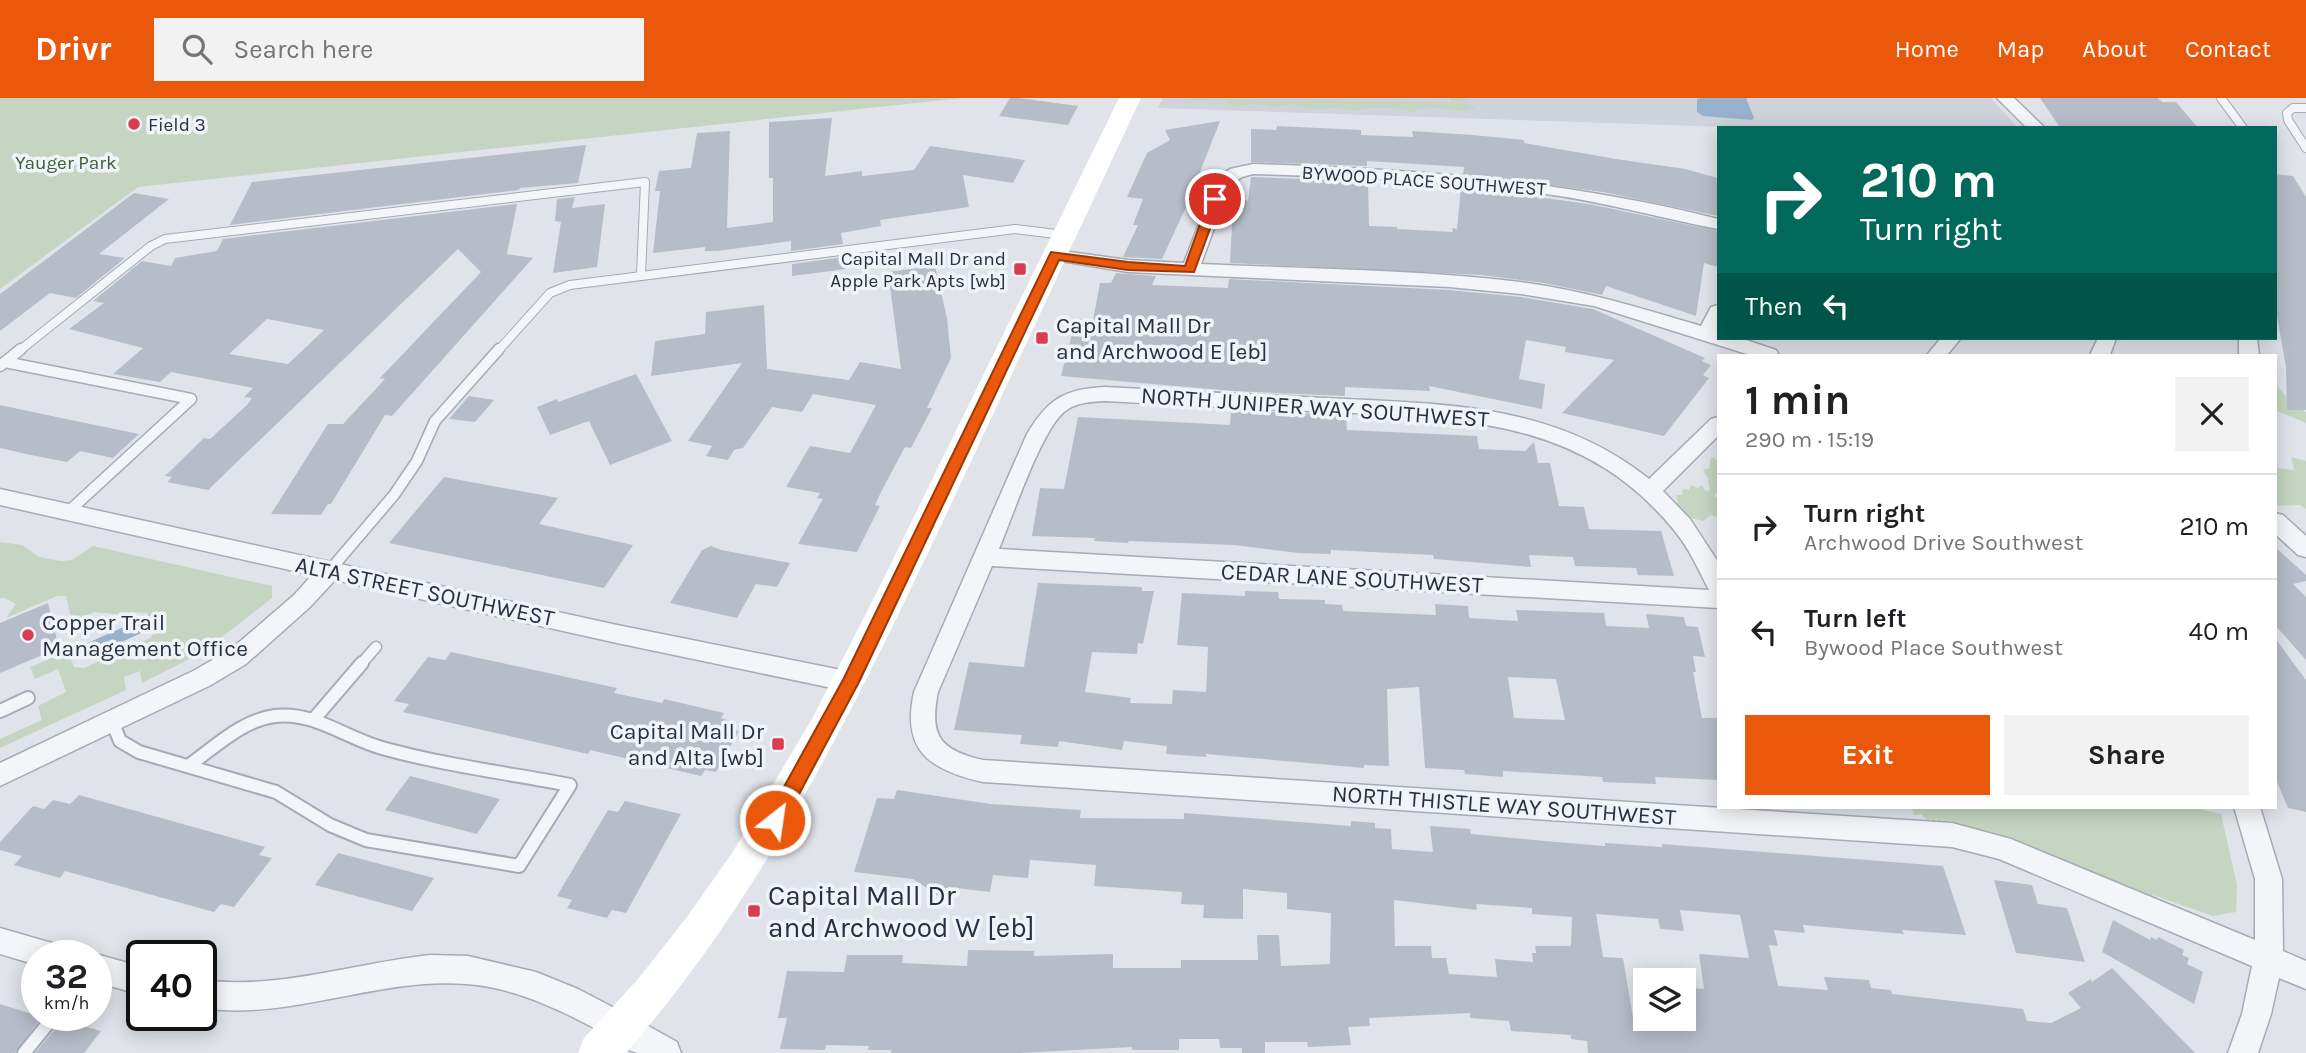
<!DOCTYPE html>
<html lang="en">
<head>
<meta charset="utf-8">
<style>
	:root { --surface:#fff; --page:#f2f2f2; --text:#202124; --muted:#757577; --line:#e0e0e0; --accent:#ea580c }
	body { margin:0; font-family:Karla,sans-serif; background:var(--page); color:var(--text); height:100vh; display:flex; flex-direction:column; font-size:26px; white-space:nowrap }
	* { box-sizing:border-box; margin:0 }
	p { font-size:23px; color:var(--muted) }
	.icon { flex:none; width:38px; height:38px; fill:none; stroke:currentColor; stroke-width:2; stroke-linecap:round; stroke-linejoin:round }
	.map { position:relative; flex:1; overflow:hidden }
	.panel { position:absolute; left:1717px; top:256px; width:560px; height:455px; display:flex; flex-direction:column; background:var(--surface); border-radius:0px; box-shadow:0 4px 18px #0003 }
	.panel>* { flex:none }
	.banner { position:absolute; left:1717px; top:28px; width:560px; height:214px; border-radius:0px; box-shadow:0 4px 18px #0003; background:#00695c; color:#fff; overflow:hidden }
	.tools { position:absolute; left:1633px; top:870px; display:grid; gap:14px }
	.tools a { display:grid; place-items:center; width:63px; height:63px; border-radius:0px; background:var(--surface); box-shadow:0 4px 18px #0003; font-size:35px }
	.speed { position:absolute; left:21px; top:842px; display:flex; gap:14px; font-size:35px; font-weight:700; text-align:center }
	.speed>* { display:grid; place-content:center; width:91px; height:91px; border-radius:50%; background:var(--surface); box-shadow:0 4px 18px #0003; line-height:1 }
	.speed small { font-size:18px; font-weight:400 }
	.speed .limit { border:4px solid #111; border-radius:10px; background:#fff; color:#111 }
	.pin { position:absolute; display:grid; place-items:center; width:60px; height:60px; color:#fff; margin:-30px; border:4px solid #fff; border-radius:50%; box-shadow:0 2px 7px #0007 }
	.me { position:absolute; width:77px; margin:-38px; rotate:30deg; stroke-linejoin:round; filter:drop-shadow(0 0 5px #0008) }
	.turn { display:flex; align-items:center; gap:24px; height:147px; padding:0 28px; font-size:32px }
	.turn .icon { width:91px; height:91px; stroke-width:2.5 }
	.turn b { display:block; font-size:49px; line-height:60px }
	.then { display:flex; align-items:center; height:66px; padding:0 28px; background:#0003; gap:14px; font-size:26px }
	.round { display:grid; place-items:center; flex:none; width:74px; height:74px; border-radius:0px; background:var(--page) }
	.overview { display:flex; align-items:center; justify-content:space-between; height:119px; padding:0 28px }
	h1 { font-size:42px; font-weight:700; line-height:52px }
	.button { display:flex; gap:14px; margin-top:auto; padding:14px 28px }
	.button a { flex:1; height:80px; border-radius:0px; background:var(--accent); color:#fff; font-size:28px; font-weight:700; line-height:80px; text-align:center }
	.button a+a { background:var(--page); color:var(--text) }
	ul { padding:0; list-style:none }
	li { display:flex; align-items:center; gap:21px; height:105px; padding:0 28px; border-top:2px solid var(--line) }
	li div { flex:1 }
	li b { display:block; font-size:26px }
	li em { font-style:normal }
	header { display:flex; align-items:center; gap:42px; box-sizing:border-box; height:98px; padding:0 35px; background:var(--accent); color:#fff }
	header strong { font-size:33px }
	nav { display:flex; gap:38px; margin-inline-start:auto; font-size:24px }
	.search { width:490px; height:63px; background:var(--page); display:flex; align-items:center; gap:18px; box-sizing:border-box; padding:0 24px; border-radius:0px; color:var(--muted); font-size:26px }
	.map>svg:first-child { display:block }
</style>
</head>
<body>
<header>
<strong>Drivr</strong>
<div class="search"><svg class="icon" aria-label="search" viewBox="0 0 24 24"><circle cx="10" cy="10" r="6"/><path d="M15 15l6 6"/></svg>Search here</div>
<nav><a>Home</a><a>Map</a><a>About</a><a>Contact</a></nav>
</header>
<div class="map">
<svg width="2306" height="955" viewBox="0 0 2306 955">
	<rect width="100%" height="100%" fill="#e0e4ea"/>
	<!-- built -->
	<polygon fill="#ced3dc" points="1163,0 1991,0 2018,30 1757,30 1158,10"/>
	<!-- green -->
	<g fill="#c5d5c1">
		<polygon points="0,0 962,0 138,89 0,191"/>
		<polygon points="1187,0 1450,4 1450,0 1465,0 1464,4 1476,10 1462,13 1428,9 1412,14 1393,10 1373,10 1352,13 1339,9 1314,12 1293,6 1274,9 1259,6 1233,8 1219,1 1196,3"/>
		<polygon points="2275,286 2294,307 2306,314 2306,325 2275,312"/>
		<polygon points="1711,359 1718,362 1718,393 1714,398 1718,400 1717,419 1710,417 1704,423 1681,418 1682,412 1674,408 1678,405 1676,397 1682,397 1683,391 1689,392 1691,387 1698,390 1702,387 1706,394 1710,392 1708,381 1703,372 1709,370"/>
		<polygon points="2291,359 2306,363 2306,411 2300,407 2275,408 2275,370 2294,372"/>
		<polygon points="0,444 22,447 39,459 61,463 72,462 93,448 272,488 272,500 203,554 142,585 140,573 124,579 126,592 0,650 0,641 42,622 38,608 66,594 58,571 35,581 30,569 68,553 74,569 84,570 150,540 156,533 147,515 131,514 126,517 94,514 72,524 66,498 57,498 6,520 16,506 5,500 0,500"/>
		<polygon points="1911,709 2190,709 2221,716 2237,787 2236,814 2213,818 2153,797 2148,803 1953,729 1952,723 1944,724 1943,721 1939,725 1936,720 1934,724 1930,720 1929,724 1921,716 1914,717"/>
	</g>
	<!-- water -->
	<g fill="#98b1cd">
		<polygon points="1746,0 1754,20 1752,22 1703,18 1697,14 1697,1 1700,0"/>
		<polygon points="135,524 141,535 88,560 83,547"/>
	</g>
	<!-- building -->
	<g fill="#b7bdc8" fill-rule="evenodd">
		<polygon points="1010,0 1019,0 1078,8 1068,27 999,18"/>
		<polygon points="2040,0 2158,0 2162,4 2176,4 2198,30 2059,28"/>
		<polygon points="832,20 825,78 862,73 862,78 914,72 930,48 1025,62 1013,85 963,77 969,109 880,122 881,128 841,135 843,146 791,153 791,143 717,153 705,153 705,149 653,155 660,93 655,93 659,73 691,70 697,35 730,33 727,130 773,124 773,80 769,80 769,24"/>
		<polygon points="1220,23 1187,107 1162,161 1123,159 1138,127 1133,127 1143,101 1127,99 1147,55 1170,42 1165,32"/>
		<polygon points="1277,28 1361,32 1361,37 1413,39 1412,33 1473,37 1524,42 1524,45 1616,61 1685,71 1718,80 1718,118 1603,94 1463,76 1464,69 1367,63 1367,68 1251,64 1251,31 1276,32"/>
		<polygon points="586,47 578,85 520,90 519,92 230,127 252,84"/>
		<polygon points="2275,76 2293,78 2306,99 2306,312 2287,312 2286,269 2275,207"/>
		<polygon points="1251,79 1368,83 1369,128 1397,129 1397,131 1453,134 1452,130 1457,131 1461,89 1589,106 1718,133 1718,169 1704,165 1696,218 1606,188 1602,197 1544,185 1481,177 1230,165 1233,107 1244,108 1245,102 1248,103"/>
		<polygon points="134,95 169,101 99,156 125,160 76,200 50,195 0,233 0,196"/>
		<polygon points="575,99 572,110 605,106 597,169 553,175 561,124 555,123 557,101"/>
		<path d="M517 106 507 156 533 160 392 318 385 317 331 406H328L321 417 271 416 328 326H343L385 281 380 280 481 174 458 151 208 392 167 384 172 379 165 378 204 340 210 341 247 307 252 300 244 299 253 290 171 274 160 284 113 276 143 250 69 231 104 205 93 203 142 163 171 168 175 160 217 153 223 141ZM267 221 324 232 288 266 229 256Z"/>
		<polygon points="844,159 846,171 792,178 792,166"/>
		<polygon points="935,168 947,220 951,260 927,310 932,310 911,350 905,349 881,394 875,407 880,408 857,454 798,446 823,401 817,400 820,395 786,389 810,348 850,355 876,307 813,296 802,314 772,309 743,350 734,352 728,362 706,358 712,348 688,343 742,265 651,278 655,243 705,236 706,214 764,207 767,271 849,282 860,264 901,271 888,174"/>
		<polygon points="1116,175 1156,178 1152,187 1228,190 1229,181 1449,192 1521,199 1593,211 1705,260 1702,263 1711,267 1703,277 1709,280 1664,338 1562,315 1614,262 1565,254 1566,249 1526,242 1519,281 1545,286 1542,311 1429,288 1430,293 1345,289 1345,298 1232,293 1061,278 1076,221 1093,222 1100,185 1111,185"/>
		<polygon points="636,276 672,343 610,367 589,323 550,337 537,309 557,301 558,304"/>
		<polygon points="469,298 494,302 475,324 449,321"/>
		<polygon points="0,307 66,321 139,336 113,360 80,353 67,364 26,356 0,350"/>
		<polygon points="1231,312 1346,317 1347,332 1477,338 1479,351 1525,353 1534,344 1538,365 1550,365 1559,408 1584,409 1589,431 1661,433 1674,478 1638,477 1636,470 1575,468 1573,459 1529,457 1531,469 1434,461 1433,457 1331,452 1331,456 1298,455 1234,447 1129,443 1128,445 1094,443 1095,440 1032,438 1040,390 1064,391 1078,319 1230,327"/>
		<polygon points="444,379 558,400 539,426 633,447 604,490 389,445"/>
		<polygon points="711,448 721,452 790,465 777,489 756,486 737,520 670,505 702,452"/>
		<polygon points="2275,449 2306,477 2306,483 2293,486 2306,499 2306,562 2275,527"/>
		<path d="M1038 485 1142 489V493H1154L1143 546 1138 545 1137 556 1092 554 1085 594 1131 600 1130 605 1172 606 1173 592 1206 594 1208 549 1177 547 1182 495 1245 498V493L1278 494 1279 501 1325 502V506L1342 507 1343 513 1436 517 1435 506 1468 508 1469 520 1518 523 1516 512 1604 515 1606 528 1649 530 1646 516 1684 519 1686 528 1698 529 1705 559 1693 558 1696 574H1693L1702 620H1718V682L1655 679 1656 686 1603 684 1602 679 1503 673V679L1465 676 1464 672 1425 670 1419 589 1387 591 1389 668 1364 667V670L1206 656V659L1166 656 1167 648 1124 643 1122 652 1059 643 1058 649 1020 646 1022 637 954 632 969 564 1024 569ZM1508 579 1556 581 1565 622 1514 620Z"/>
		<polygon points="48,505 59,550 0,575 0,525"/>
		<polygon points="2275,540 2306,582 2306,714 2288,710 2275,679"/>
		<polygon points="451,554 617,590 614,595 662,605 664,601 724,615 721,620 730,623 726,630 739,633 716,674 705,672 701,678 590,652 588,656 403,614 409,606 394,603 428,559 445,562"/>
		<polygon points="410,678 500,701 477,736 385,712"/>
		<path d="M897 692 991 706 1081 712 1080 720 1184 721V715L1351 728V723L1375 725V730L1391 731 1392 751 1433 754 1430 728 1470 731 1471 736 1545 743 1605 748V745L1662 749V746L1943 768 1966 837 1902 832 1904 836 1803 827 1805 835 1774 832 1778 848 1769 847 1778 888 1828 892 1824 879 1869 882 1871 890 1891 892 1892 896 2023 911 2027 923 2051 925 2081 910 2068 895 2091 881 2092 884 2112 870 2195 955H1588L1587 943 1571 941V937L1511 933 1509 923 1470 920V915L1369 920 1370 928 1348 929 1351 947 1308 949 1307 944H1265V955H1242V950H1220L1219 941H1179V952H1132V949L1021 955H891V952H868L869 948 826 947 825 952 780 951 787 920H778L787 873 844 874 847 857H903L902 865 967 868 968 852 1034 853V858L1113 856V870H1181V862H1258L1257 837H1279L1281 868 1330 866 1331 815 1287 811V795L1243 791V821L1203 820 1204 807 1181 806 1182 794 1094 788 1096 767 1030 762 1028 780 993 777 990 794 948 789 945 802 913 781 854 774 877 700 894 701ZM1394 802 1477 812 1476 806 1532 810V816L1572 819 1571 848H1535L1536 855H1532L1533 864 1495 861 1497 879 1449 876 1446 860H1432L1431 848H1395ZM1680 812 1740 817 1749 860 1699 856 1704 891 1684 889V920H1633L1623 860 1603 859 1596 816 1658 821 1660 831 1684 833Z"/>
		<polygon points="79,697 265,749 259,757 272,760 234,809 221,806 214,814 65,773 60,780 14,767 22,758 0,752 0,744 33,708 44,711 53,702 70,706"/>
		<polygon points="625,703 681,716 626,815 612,812 607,820 567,810 572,802 557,798 608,712 618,714"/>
		<polygon points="338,755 434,780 412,813 315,787"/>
		<polygon points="1994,782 2032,787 2038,806 2067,810 2085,864 2016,855"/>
		<polygon points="2113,822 2150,842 2151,839 2157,842 2158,839 2184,852 2182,857 2189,860 2187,866 2203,874 2194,906 2102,854"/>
		<polygon points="0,906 42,919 15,955 0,955"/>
		<polygon points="70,924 101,933 84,955 35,955 60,925 67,927"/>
	</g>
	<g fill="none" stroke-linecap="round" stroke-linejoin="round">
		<defs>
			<g id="lane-far2">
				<polyline points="2221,0 2243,30"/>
				<polyline points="2306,10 2293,10 2287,15 2288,22 2306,50"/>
				<polyline points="19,253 151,148 165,141 645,84 641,177"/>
				<polyline points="498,253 550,195 570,187 1015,131 1064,137"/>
			</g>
			<g id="lane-far1">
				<polyline points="5,264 191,301 68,414"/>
				<polyline points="0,268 21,251"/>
				<polyline points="330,472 394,397 417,363 435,323 499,251"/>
				<polyline points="361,566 376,549"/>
			</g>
			<g id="lane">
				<polyline points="0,613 28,600"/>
				<polyline points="314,621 362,565"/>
				<path d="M112 623 120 643 139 654 276 694 330 727 366 742 519 768 570 687C507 675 443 667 382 650 346 640 313 613 275 618 242 622 214 650 188 668"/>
				<polyline points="24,955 55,917"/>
			</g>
			<g id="street">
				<polygon points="1997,0 2014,0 2045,30 2027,30"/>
				<path d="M1253 66C1411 71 1565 82 1718 121V131C1661 120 1605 104 1546 96 1449 83 1351 79 1253 76L1242 79 1230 87 1201 166C1307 171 1415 171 1520 184 1582 192 1641 210 1701 228L1711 209 1718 207V240H1740L1776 252 1779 257H1750L1594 208 1521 196 1449 189 1128 174 1055 162 1046 157 1055 152 1128 162 1184 165 1216 81 1230 71Z"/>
				<polygon points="1941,240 1961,240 1947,257 1927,257"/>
				<polygon points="2098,240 2116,240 2110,257 2090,257"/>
				<polygon points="2239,240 2257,240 2259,257 2239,257"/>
				<path d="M1105 289C1178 293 1251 297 1324 300 1440 306 1553 304 1649 381L1711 321 1718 319V338L1663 393 1690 421 1718 464V510L992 468 938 594C929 638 940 652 983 662L1952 725 2011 741 2255 842V781L2234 709H2260L2282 781 2283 853 2306 863V891L2279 880 2271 916 2258 955H2228L2242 916 2252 868 1999 761 1952 749 983 684C930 672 901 653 914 594L1027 336C1048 301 1064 291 1105 289ZM1105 303C1181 307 1258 311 1334 314 1465 321 1583 321 1674 432 1689 450 1698 471 1709 492L999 451C1012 420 1041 333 1064 314 1076 304 1090 304 1105 303Z"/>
				<polygon points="0,391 617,527 851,574 860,577 863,584 860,591 851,594 617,545 335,482 310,509 246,566 211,587 0,688 0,665 193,573 230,552 294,497 312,477 0,407"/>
				<polygon points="2275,415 2283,417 2306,438 2306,459 2298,457 2275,436"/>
				<polygon points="0,830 62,848 66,858 37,858 37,867 0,856"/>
				<polygon points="96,856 142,869 142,897 96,884 96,858 93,858"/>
				<path d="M431 857 468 858 536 874 578 891 643 925 677 944 681 955C668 955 651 955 638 955 623 952 605 936 592 929 553 908 510 889 466 886 376 879 292 923 201 910V882C280 892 354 865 431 857Z"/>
			</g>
		</defs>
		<!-- lane-far2 casing -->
		<use href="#lane-far2" stroke="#a5abb5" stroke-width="10"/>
		<!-- lane-far1 casing -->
		<use href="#lane-far1" stroke="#a5abb5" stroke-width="13"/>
		<!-- lane casing -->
		<use href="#lane" stroke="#a5abb5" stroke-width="16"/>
		<!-- street casing -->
		<use href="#street" stroke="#a5abb5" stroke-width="3"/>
		<!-- lane-far2 -->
		<use href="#lane-far2" stroke="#f3f5f8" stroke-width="8"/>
		<!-- lane-far1 -->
		<use href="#lane-far1" stroke="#f3f5f8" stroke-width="10"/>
		<!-- lane -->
		<use href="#lane" stroke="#f3f5f8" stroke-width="12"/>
		<!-- street -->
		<use href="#street" fill="#f3f5f8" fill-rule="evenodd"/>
		<!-- secondary -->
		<path fill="#fff" fill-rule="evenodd" d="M1119 0H1141C1075 140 1010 281 944 421 854 611 765 795 626 955H578L584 940 638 881 687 819 732 755 812 621 879 490Z"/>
	</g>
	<!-- route -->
	<polygon fill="#ea580c" stroke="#983908" stroke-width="2" points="1215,97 1221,101 1194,174 1128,172 1059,162 859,584 782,728 775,730 769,728 766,722 769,716 844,580 1051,154 1128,164 1185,168 1209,101"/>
	<!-- markers -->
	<g fill="#d93c50" stroke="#f0f3f7" stroke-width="2.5">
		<circle cx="134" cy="26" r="7"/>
		<rect x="1013" y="164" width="14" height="14" rx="3.5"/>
		<rect x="1035" y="233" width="14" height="14" rx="3.5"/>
		<circle cx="28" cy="537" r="7"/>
		<rect x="771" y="639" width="14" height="14" rx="3.5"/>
		<rect x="747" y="806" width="14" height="14" rx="3.5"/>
	</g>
	<g text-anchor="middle" stroke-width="7" stroke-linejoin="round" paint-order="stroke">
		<!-- far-poi labels -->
		<g font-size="19" fill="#273143" stroke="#f0f3f7" text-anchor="start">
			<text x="148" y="33">Field 3</text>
			<text x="1006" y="167" text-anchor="end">Capital Mall Dr and<tspan x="1006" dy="22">Apple Park Apts [wb]</tspan></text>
		</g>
		<!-- far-park labels -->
		<g font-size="19" fill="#3b6033" stroke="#f0f3f7">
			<text x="66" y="71">Yauger Park</text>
		</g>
		<!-- far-street labels -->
		<g font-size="19" fill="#273143" stroke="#f0f3f7">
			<text transform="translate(1424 82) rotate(4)" y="7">BYWOOD PLACE SOUTHWEST</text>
		</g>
		<!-- poi labels -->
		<g font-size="23" fill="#273143" stroke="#f0f3f7" text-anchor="start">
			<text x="1056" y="235">Capital Mall Dr<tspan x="1056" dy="26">and Archwood E [eb]</tspan></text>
			<text x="42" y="532">Copper Trail<tspan x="42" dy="26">Management Office</tspan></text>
			<text x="764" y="641" text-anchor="end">Capital Mall Dr<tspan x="764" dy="26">and Alta [wb]</tspan></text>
		</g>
		<!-- street labels -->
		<g font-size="23" fill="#273143" stroke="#f0f3f7">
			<text transform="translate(1315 309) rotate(4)" y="8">NORTH JUNIPER WAY SOUTHWEST</text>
			<text transform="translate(1352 480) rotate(3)" y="8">CEDAR LANE SOUTHWEST</text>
			<text transform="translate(425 493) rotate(12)" y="8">ALTA STREET SOUTHWEST</text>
			<text transform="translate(1504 707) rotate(4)" y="8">NORTH THISTLE WAY SOUTHWEST</text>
		</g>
		<!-- near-poi labels -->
		<g font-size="28" fill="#273143" stroke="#f0f3f7" text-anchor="start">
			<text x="768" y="807">Capital Mall Dr<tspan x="768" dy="32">and Archwood W [eb]</tspan></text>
		</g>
	</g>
</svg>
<div class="tools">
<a><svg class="icon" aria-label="layers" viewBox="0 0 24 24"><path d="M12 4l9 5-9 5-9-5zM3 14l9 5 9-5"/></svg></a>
</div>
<div class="speed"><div>32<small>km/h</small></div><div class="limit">40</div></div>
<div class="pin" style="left:1215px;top:101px;background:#d93025"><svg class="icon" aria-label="arrive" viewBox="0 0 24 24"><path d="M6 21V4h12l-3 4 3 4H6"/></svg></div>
<svg class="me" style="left:775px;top:722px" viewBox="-20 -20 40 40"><circle r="17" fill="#ea580c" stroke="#fff" stroke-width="3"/><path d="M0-11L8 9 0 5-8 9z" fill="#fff"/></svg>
<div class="banner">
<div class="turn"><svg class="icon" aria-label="right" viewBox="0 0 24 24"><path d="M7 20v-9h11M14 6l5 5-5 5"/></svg><div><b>210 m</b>Turn right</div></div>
<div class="then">Then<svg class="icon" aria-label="left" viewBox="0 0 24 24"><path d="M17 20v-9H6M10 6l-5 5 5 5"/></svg></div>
</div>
<section class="panel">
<div class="overview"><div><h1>1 min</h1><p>290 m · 15:19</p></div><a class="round"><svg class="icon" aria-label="close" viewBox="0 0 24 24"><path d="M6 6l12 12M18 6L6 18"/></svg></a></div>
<ul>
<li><svg class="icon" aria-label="right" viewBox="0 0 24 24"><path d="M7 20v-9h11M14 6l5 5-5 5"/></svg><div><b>Turn right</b><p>Archwood Drive Southwest</p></div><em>210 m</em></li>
<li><svg class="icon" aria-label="left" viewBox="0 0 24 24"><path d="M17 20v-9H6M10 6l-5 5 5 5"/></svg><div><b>Turn left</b><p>Bywood Place Southwest</p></div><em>40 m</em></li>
</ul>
<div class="button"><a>Exit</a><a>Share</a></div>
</section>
</div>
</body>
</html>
